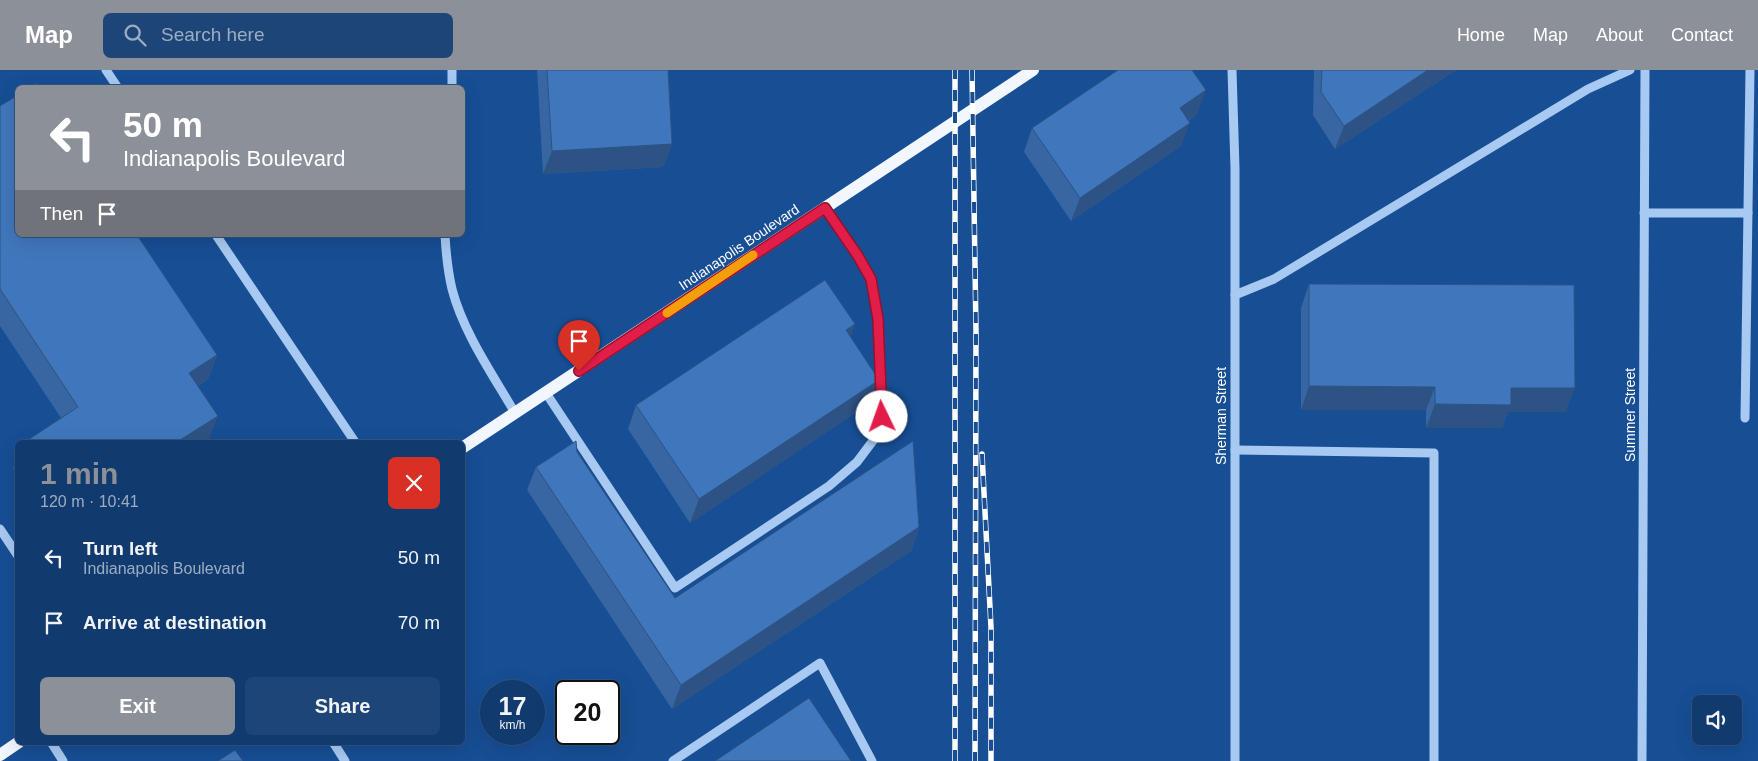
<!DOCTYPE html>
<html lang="en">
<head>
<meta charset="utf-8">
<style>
	:root { --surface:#113a6f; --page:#1e4577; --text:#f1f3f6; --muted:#9cadc3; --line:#305482; --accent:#8c9099 }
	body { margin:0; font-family:Arial,sans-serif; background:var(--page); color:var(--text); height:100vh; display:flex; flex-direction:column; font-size:19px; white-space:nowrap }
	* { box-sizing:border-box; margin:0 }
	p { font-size:16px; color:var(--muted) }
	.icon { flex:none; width:28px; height:28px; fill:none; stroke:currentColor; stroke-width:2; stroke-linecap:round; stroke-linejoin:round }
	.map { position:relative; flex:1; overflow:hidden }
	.drawer { position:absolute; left:15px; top:370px; width:450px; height:305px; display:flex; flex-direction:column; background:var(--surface); border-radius:8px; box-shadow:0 5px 20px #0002,0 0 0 1px var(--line) }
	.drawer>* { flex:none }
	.banner { position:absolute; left:15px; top:15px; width:450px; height:152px; border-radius:8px; box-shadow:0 5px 20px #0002,0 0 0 1px var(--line); background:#8c9099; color:#fff; overflow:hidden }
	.fabs { position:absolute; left:1692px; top:625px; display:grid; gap:10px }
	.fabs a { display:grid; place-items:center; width:50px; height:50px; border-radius:8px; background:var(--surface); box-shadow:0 5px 20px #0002,0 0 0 1px var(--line); font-size:25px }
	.speed { position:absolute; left:480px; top:610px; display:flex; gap:10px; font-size:25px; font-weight:700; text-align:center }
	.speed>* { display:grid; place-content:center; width:65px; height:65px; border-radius:50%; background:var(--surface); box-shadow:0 5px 20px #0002,0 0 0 1px var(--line); line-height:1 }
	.speed small { font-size:12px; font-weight:400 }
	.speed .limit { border:2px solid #111; border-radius:8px; background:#fff; color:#111 }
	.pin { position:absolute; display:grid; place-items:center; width:42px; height:42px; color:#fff; margin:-51px -21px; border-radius:50% 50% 50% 0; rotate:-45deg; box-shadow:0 0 5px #0007 }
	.pin .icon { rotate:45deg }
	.me { position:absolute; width:55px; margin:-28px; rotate:357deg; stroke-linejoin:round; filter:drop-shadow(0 0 4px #0008) }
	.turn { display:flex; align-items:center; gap:18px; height:105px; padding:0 25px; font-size:22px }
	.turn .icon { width:65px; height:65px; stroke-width:2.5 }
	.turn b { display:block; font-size:35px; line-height:42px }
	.then { display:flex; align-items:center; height:48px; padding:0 25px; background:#0003; gap:10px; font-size:19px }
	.round { display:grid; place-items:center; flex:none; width:52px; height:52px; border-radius:8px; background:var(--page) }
	.overview { display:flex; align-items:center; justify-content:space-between; height:85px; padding:0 25px }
	h1 { font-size:30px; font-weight:700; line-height:38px; color:var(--accent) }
	.action { display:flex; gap:10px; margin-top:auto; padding:10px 25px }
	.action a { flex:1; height:58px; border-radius:8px; background:var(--accent); color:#fff; font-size:20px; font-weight:700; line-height:58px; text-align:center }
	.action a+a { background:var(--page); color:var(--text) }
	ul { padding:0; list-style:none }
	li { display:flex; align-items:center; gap:15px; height:65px; padding:0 25px }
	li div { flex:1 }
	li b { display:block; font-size:19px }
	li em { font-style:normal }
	header { display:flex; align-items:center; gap:30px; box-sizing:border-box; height:70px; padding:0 25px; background:var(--accent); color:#fff }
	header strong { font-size:24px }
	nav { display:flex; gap:28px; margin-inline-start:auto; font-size:18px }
	.search { width:350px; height:45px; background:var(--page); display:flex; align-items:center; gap:12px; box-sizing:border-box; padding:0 18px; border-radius:8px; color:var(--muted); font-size:19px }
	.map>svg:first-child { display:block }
</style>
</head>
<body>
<header>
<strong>Map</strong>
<div class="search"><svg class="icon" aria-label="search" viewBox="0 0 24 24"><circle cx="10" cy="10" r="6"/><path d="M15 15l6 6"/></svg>Search here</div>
<nav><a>Home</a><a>Map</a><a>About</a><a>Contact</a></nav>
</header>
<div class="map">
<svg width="1758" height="691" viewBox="0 0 1758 691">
	<rect width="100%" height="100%" fill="#174e94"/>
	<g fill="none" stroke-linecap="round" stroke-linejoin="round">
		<!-- minor -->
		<g stroke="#a8c9f1" stroke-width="9">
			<polyline points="106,0 118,18"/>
			<polyline points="1232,0 1235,98 1235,691"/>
			<polyline points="452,18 452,0"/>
			<polyline points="1644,143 1748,143"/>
			<polyline points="216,165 355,372"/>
			<path d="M445 165C446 183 448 202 452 219 463 262 493 305 515 343"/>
			<polyline points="1235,225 1274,209 1588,19 1630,0"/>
			<polyline points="546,323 675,518 829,416 857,392 875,368 882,347 878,249 871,209 858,186 825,138"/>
			<polyline points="1745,348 1750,0"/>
			<polyline points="1235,380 1434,383 1434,691"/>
			<polyline points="0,459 18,486"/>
			<polyline points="51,672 63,691"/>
			<polyline points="333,672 345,691"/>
			<polyline points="673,691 820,593 872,691"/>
			<polyline points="1642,691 1645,0"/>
		</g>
		<!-- major -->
		<g stroke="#f2f7ff" stroke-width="12">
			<polyline points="462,378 1033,0"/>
			<polyline points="0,685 19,672"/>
		</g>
		<defs>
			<g id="rail">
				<polyline points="972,0 976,262 975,691"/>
				<polyline points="982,384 991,557 991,691"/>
				<polyline points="955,691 955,0"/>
			</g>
		</defs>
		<!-- rail casing -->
		<use href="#rail" stroke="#fff" stroke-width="5.5"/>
		<!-- rail -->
		<use href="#rail" stroke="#174e94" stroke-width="4" stroke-dasharray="11" stroke-linecap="butt"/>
	</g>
	<!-- wall -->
	<g fill="#3766a2">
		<polygon points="537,0 668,0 672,74 663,97 543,104"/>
		<polygon points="1314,0 1456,0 1335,79 1313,45"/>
		<polygon points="0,36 217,285 208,309 198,316 209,369 204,372 25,372 61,348 0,256"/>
		<polygon points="1197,44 1188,51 1181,76 1071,151 1024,82 1032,58"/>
		<polygon points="1309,214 1566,342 1508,342 1502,358 1426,358 1426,340 1301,340 1301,238"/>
		<polygon points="855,254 850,267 879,310 870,333 690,453 628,359 636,335"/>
		<polygon points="577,382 675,528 919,457 911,481 672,639 527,420 536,397"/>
		<polygon points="18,387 18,404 13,398"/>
	</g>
	<!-- shaded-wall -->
	<g fill="#2d5384">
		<polygon points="1428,0 1456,0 1335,79 1344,56"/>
		<polygon points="1206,20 1197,44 1171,62 1180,38"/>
		<polygon points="1190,53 1181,76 1071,151 1080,128"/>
		<polygon points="672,74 663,97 543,104 552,81"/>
		<polygon points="855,254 847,278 846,260"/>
		<polygon points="217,285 208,309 181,327 189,303"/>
		<polygon points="879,310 870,333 690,453 699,429"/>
		<polygon points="1309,316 1435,317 1426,340 1301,340"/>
		<polygon points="1511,318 1575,318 1566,342 1508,342 1502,358 1426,358 1435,334"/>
		<polygon points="218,346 209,369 204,372 177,372"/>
		<polygon points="919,457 911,481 672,639 681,615"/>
	</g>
	<!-- building -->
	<g fill="#4077bc" stroke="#2d5384">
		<polygon points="547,0 668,0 672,74 552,81"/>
		<polygon points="1118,0 1192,0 1206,20 1180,38 1190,53 1080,128 1032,58"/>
		<polygon points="1322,0 1428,0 1344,56 1321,22"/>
		<polygon points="36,13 39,18 28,18"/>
		<polygon points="18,25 18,165 137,165 217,285 189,303 218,346 177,372 25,372 78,337 0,219 0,36"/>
		<polygon points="825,210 855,254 846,260 879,310 699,429 636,335"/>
		<polygon points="1309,214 1574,215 1575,318 1511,318 1511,335 1435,334 1435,317 1309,316"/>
		<polygon points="576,371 577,382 675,528 913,371 919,457 681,615 536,397"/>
		<polygon points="809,628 851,691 715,691"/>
		<polygon points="235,680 243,691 218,691"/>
	</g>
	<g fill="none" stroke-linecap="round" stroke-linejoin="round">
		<defs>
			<polyline id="route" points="579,301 825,138 858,186 871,209 878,249 882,347"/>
		</defs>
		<!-- route casing -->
		<use href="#route" stroke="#92132f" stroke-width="12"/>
		<!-- route -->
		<use href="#route" stroke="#e11d48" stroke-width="9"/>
		<!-- slow -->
		<polyline stroke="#f59e0b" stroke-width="9" points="667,243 753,185"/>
	</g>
	<g text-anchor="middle" stroke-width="4" stroke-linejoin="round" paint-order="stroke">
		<!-- street labels -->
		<g font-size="14" fill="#fff" stroke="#174e94">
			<text transform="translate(739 177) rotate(-34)" y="5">Indianapolis Boulevard</text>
			<text transform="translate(1630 345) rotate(-90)" y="5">Summer Street</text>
			<text transform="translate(1221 346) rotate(-90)" y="5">Sherman Street</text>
		</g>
	</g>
</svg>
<div class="fabs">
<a><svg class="icon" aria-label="sound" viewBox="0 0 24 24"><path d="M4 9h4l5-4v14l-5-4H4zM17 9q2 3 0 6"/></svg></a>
</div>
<div class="speed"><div>17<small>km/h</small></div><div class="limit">20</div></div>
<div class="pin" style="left:579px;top:301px;background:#d93025"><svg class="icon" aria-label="arrive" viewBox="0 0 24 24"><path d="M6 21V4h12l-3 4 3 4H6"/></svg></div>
<svg class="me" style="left:882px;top:347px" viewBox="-20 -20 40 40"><circle r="19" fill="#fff"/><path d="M0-13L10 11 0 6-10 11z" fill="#e11d48"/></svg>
<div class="banner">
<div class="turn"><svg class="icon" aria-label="left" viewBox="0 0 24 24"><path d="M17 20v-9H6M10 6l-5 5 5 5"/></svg><div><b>50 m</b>Indianapolis Boulevard</div></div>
<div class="then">Then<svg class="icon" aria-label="arrive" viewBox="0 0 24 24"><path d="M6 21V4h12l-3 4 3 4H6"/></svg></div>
</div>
<section class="drawer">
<div class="overview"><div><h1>1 min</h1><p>120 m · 10:41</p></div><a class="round" style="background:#d93025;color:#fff"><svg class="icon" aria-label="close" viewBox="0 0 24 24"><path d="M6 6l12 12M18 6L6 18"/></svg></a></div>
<ul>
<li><svg class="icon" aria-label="left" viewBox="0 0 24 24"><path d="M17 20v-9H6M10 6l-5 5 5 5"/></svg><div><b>Turn left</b><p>Indianapolis Boulevard</p></div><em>50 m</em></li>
<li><svg class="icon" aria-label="arrive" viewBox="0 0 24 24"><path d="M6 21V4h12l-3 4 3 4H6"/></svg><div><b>Arrive at destination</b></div><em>70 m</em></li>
</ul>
<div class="action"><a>Exit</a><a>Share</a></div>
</section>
</div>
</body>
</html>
